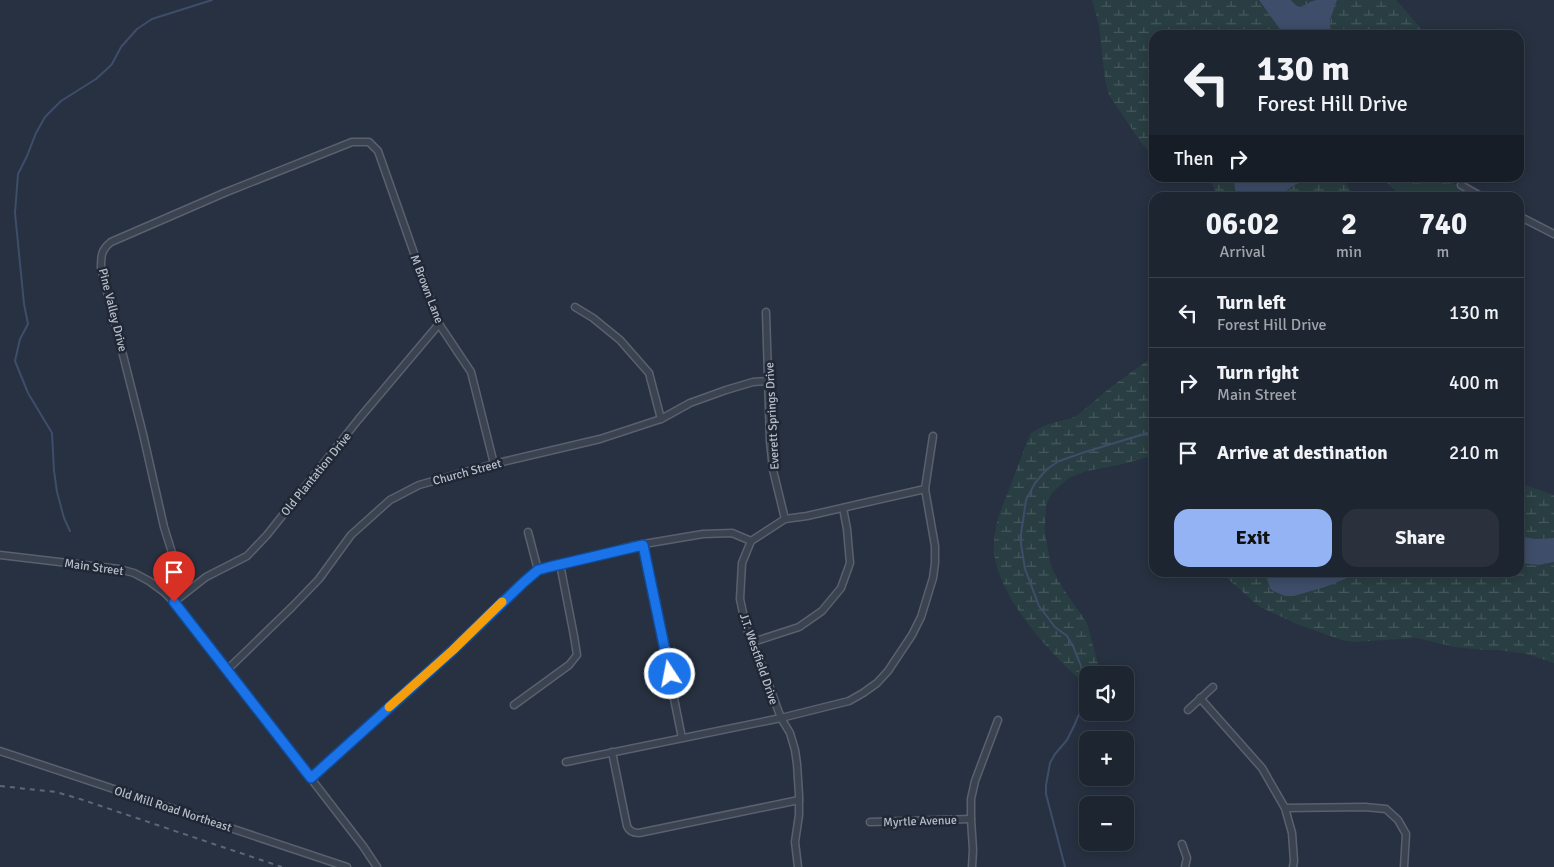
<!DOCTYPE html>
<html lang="en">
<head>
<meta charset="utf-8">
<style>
	:root { --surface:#1d2531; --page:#2a313d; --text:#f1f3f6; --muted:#a0a5ab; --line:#3b424d; --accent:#93b3f5 }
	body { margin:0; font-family:Signika,sans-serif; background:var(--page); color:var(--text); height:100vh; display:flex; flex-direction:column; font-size:19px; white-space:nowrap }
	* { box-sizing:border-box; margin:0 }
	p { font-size:16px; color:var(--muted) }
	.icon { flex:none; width:28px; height:28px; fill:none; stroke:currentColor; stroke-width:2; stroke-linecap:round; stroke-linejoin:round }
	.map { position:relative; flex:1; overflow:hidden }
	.drawer { position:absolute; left:1149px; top:192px; width:375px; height:385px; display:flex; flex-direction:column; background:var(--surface); border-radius:15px; box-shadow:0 2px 12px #0003,0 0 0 1px var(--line) }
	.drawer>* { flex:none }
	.top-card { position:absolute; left:1149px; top:30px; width:375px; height:152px; border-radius:15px; box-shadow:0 2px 12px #0003,0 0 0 1px var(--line); background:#1d2531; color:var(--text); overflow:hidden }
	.tools { position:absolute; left:1079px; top:666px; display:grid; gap:10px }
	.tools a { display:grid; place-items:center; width:55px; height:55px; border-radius:10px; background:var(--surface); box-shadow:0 2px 12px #0003,0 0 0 1px var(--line); font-size:25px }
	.pin { position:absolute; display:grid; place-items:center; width:42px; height:42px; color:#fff; margin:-51px -21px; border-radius:50% 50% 50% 0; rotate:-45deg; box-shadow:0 0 5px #0007 }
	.pin .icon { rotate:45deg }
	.me { position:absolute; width:55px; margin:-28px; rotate:349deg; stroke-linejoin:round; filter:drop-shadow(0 0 4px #0008) }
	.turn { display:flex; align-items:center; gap:18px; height:105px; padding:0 25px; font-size:22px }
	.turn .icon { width:65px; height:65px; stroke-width:2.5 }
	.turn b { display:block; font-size:35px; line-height:42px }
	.then { display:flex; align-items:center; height:48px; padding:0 25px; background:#0003; gap:10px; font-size:19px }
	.eta { display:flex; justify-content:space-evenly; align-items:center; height:85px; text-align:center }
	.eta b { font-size:30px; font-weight:700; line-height:35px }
	.cta { display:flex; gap:10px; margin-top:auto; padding:10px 25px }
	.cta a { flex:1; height:58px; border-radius:15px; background:var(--accent); color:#111; font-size:20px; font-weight:700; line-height:58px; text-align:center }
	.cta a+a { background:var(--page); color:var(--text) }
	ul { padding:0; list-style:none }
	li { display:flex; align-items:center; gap:15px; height:70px; padding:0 25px; border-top:1px solid var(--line) }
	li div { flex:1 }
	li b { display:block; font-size:19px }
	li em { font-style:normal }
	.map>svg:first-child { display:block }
</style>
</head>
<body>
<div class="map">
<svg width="1554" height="867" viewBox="0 0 1554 867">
	<defs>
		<pattern id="wetland-marsh" width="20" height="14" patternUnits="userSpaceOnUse" patternTransform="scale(1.25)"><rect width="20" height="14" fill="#293e42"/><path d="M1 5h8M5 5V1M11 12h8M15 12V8" fill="none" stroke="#46585c"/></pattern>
		<pattern id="park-tufts" width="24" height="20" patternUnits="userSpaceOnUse" patternTransform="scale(1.25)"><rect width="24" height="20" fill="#293e42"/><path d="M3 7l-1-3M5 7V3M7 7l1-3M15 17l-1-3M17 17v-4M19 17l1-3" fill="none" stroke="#46585c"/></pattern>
	</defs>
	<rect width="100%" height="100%" fill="#273141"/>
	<!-- wetland -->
	<g fill="url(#wetland-marsh)">
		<polygon points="1092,0 1259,0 1284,35 1154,35 1154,151 1147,149 1142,144 1109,95 1105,80 1099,25"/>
		<path d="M1291 0H1314C1304 7 1300 10 1291 0Z"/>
		<polygon points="1337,0 1396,0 1419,26 1423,35 1331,35 1330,20"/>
		<polygon points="1205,178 1236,178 1234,182 1236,197 1218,197 1212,184"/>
		<path d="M1315 178H1346L1345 181 1354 197 1283 198C1288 184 1303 182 1315 178Z"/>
		<path d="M1154 356V459L1148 457 1123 464 1087 471 1069 478 1052 493 1046 505 1045 532 1051 566 1062 587 1087 623 1100 672V675H1088L1087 684H1085C1051 655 989 589 994 541 995 523 1002 507 1009 490 1016 471 1023 452 1031 433L1043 426 1063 420 1070 419 1079 414 1111 387Z"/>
		<polygon points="1519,483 1554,495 1554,538 1536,539 1519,536"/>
		<path d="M1554 562V663L1527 654 1497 650H1483L1455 647 1417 638 1354 642 1342 640 1299 625 1260 607 1221 573H1265L1270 588 1355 575 1360 573 1519 572V563C1530 566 1543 565 1554 562Z"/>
	</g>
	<!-- park -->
	<polygon fill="url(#park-tufts)" points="1381,178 1442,178 1473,192 1470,197 1397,197 1395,190"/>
	<!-- water -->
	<g fill="#3e4d69">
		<path d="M1259 0H1291C1303 14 1304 2 1316 0 1323 0 1331 0 1337 0L1330 20 1331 35H1284Z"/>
		<path d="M1236 178H1315C1303 182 1288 184 1283 198L1236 197 1234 182Z"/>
		<polygon points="1519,536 1536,539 1554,538 1554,562 1539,565 1519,563"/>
		<polygon points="1265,573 1265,572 1360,573 1325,587 1294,596 1285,596 1273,591 1270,588"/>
	</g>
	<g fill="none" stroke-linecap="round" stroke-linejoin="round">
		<!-- stream -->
		<g stroke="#3e4d69" stroke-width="2">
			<polyline points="70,531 64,518 57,492 54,471 52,433 28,393 15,361 20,339 28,324 24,304 15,213 18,174 27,156 36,133 45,117 61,101 96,79 108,68 112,64 121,47 137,29 152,19 212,0"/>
			<polyline points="1065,867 1046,794 1046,785 1050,763 1055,754 1067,740 1074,726 1080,712 1083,698 1083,671 1073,646 1067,636 1055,627 1039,606 1025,569 1021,544 1021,534 1026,500 1035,483 1047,469 1059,461 1085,452 1154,431"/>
		</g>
		<defs>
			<g id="street">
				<polyline points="1461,185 1484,198"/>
				<polyline points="1519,216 1554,234"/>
				<polyline points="575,307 593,318 620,340 649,373 661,419"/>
				<polyline points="766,312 770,441 773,470 785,519"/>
				<polyline points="528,532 538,570"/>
				<polyline points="643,545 682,738"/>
				<polyline points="0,555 119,569 134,573 149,581 164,592 177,605 363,846 377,867"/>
				<path d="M183 594 179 575 164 527 143 434 101 268C101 256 101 250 111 242L224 193 352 142H369L378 151 439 324 471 372 494 464"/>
				<polyline points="174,602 206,577 247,556 267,535 358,420 439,324"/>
				<polyline points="753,642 799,627 822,611 841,588 850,563 847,529 843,508"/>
				<polyline points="227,670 292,607 319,579 351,535 390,500 419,485 494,464 600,439 661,419 690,403 726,390 753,382 769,381"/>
				<polyline points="1200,698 1262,768 1285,808 1292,833 1294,861 1293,867"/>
				<polyline points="514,705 569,665 577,655 574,636 560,564"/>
				<polyline points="1188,710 1213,687"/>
				<polyline points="0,751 347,867"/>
				<path d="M612 752 627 826C629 831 633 833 639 833L799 800"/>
				<polyline points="566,762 781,718 849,701 863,693 877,683 888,671 912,635 921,617 933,578 935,563 935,546 925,489 933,436"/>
				<polyline points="311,778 453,650 524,582 538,570 632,546 703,534 732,533 751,541"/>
				<polyline points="1285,808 1365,807 1386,809 1398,820 1406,834 1404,867"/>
				<polyline points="870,822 971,819"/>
				<polyline points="1182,844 1187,858 1185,867"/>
				<polyline points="798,867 795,842 799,815 799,795 797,764 795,750 790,733 781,718 753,642 746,627 740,599 742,563 751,541 785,519 807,516 925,489"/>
				<polyline points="972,867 973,850 971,819 971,799 975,781 998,720"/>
			</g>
		</defs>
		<!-- street casing -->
		<use href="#street" stroke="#59616e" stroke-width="9"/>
		<!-- street -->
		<use href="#street" stroke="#3b4351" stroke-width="6"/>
		<!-- rail -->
		<polyline stroke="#5e6778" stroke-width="2" stroke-dasharray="5 5" stroke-linecap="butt" points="0,786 56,792 80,799 282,867"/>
	</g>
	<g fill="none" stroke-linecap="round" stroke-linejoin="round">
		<defs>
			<polyline id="route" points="174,602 311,778 453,650 524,582 538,570 549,567 643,545 670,674"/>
		</defs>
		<!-- route casing -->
		<use href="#route" stroke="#114b97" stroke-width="12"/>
		<!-- route -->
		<use href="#route" stroke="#1a73e8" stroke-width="9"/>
		<!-- slow -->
		<polyline stroke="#f59e0b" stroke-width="9" points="389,707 453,650 502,602"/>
	</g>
	<g text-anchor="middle" stroke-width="5" stroke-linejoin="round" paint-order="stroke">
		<!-- street labels -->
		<g font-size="12" fill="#b8becb" stroke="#202836">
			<text transform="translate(427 289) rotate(69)" y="4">M Brown Lane</text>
			<text transform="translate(113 310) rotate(76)" y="4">Pine Valley Drive</text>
			<text transform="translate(772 416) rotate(-93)" y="4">Everett Springs Drive</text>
			<text transform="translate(467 472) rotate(-15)" y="4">Church Street</text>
			<text transform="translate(316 474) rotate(-51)" y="4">Old Plantation Drive</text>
			<text transform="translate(94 567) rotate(8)" y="4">Main Street</text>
			<text transform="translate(759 659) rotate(71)" y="4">J.T. Westfield Drive</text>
			<text transform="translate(173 809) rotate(18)" y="4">Old Mill Road Northeast</text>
			<text transform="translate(920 821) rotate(-2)" y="4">Myrtle Avenue</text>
		</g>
	</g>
</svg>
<div class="tools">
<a><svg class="icon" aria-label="sound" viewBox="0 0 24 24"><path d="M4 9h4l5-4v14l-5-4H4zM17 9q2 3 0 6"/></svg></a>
<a>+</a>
<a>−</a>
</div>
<div class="pin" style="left:174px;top:602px;background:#d93025"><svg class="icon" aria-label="arrive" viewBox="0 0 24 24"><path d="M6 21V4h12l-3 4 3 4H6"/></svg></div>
<svg class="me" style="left:670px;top:674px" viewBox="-20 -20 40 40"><circle r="17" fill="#1a73e8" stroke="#fff" stroke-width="3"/><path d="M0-11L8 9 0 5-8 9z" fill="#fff"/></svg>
<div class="top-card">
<div class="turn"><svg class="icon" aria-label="left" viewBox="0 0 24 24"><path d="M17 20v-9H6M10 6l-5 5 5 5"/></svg><div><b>130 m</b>Forest Hill Drive</div></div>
<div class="then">Then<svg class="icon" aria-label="right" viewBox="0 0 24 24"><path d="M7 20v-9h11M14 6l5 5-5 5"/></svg></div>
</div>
<section class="drawer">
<div class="eta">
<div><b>06:02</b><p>Arrival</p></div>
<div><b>2</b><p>min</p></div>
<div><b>740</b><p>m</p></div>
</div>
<ul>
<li><svg class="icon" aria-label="left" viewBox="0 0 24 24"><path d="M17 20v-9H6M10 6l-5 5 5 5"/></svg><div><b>Turn left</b><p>Forest Hill Drive</p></div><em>130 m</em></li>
<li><svg class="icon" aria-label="right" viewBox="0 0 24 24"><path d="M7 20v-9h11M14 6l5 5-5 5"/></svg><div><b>Turn right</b><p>Main Street</p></div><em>400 m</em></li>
<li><svg class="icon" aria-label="arrive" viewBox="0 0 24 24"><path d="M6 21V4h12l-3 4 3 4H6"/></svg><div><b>Arrive at destination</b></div><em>210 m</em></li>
</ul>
<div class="cta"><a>Exit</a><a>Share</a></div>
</section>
</div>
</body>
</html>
